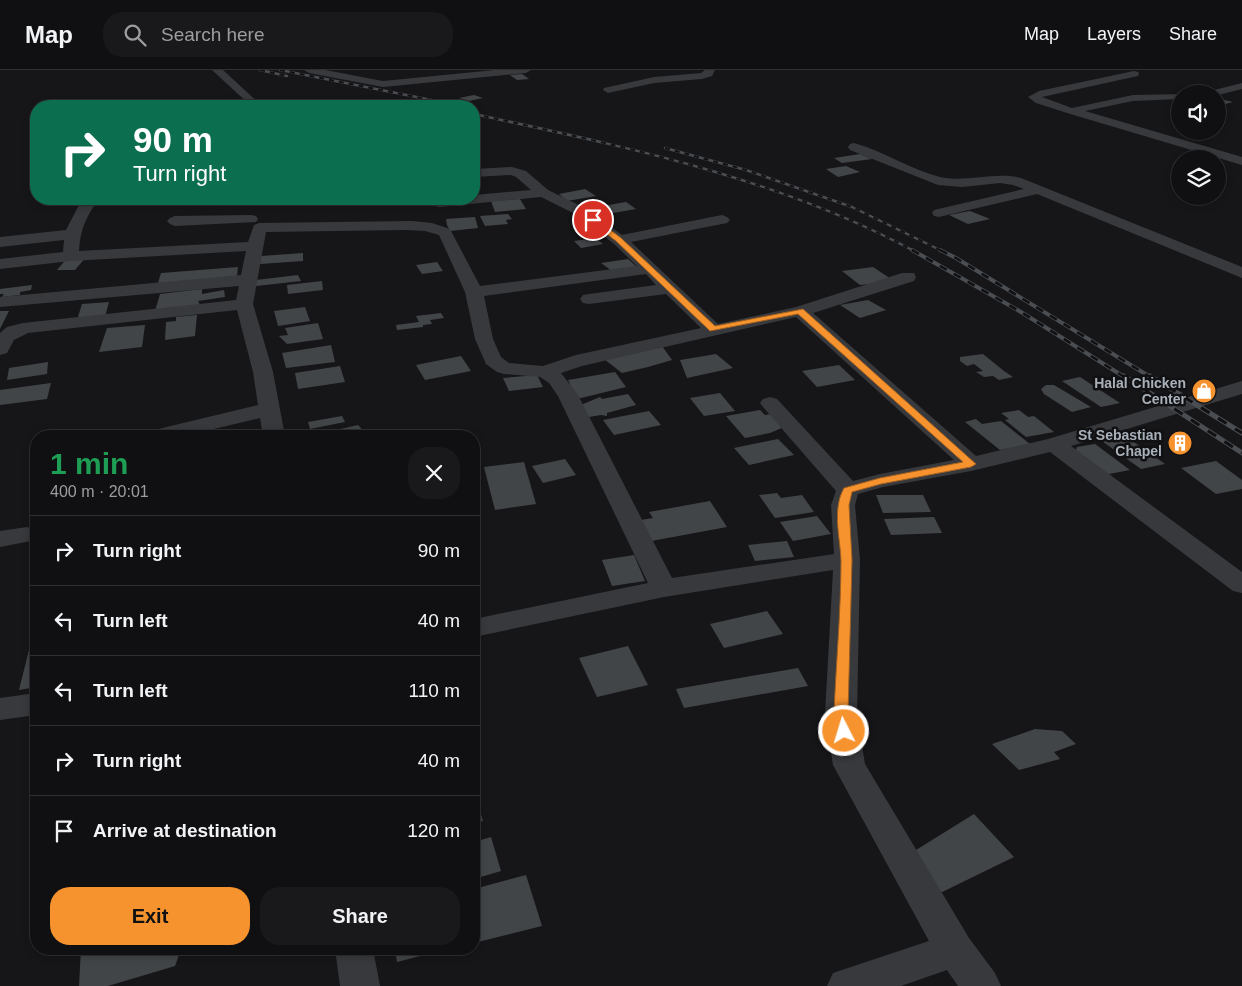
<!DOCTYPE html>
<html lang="en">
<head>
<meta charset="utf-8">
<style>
	:root { --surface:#101012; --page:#19191b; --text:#f1f3f6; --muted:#9c9d9f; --line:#303032; --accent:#f7932f }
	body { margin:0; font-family:Arial,sans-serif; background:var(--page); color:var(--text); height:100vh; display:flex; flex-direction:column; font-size:19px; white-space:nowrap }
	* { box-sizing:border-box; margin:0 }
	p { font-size:16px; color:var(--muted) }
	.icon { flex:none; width:28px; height:28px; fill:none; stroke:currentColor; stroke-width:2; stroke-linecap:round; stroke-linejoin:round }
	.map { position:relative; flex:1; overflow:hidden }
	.details { position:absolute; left:30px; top:360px; width:450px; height:525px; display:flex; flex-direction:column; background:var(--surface); border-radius:20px; box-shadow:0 2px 8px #0003,0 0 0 1px var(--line) }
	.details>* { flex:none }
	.hud { position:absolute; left:30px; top:30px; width:450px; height:105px; border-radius:20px; box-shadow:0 2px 8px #0003,0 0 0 1px var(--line); background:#0b6e4f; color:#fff; overflow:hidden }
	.buttons { position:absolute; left:1171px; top:15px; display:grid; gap:10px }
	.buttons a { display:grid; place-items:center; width:55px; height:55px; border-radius:50%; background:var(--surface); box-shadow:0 2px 8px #0003,0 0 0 1px var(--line); font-size:25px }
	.pin { position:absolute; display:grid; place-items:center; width:42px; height:42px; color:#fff; margin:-21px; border:2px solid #fff; border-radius:50%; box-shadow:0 1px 5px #0007 }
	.me { position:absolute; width:55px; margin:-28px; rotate:355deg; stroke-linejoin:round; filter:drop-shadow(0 0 4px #0008) }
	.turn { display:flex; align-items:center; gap:18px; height:105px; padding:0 20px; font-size:22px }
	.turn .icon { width:65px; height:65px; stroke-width:2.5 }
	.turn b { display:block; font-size:35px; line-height:42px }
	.round { display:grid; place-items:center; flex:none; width:52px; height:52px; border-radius:20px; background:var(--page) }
	.headline { display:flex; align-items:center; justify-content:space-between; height:85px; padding:0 20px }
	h1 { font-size:30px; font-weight:800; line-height:38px; color:#1e9e55 }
	.action { display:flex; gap:10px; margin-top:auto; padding:10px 20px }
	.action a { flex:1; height:58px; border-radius:20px; background:var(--accent); color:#111; font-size:20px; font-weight:800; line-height:58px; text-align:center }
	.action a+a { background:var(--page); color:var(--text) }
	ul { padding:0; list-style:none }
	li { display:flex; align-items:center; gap:15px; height:70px; padding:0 20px; border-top:1px solid var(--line) }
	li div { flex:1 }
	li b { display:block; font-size:19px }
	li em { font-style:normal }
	header { display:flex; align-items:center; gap:30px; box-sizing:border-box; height:70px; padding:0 25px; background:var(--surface); border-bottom:1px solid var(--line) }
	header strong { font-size:24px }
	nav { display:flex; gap:28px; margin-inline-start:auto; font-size:18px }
	.search { width:350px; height:45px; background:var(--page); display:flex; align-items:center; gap:12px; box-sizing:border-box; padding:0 18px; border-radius:20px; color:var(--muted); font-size:19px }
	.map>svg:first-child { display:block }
</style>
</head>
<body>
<header>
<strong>Map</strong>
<div class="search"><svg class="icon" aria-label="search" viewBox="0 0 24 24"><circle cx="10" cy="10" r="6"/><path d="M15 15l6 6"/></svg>Search here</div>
<nav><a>Map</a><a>Layers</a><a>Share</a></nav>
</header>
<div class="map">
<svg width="1242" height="916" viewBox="0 0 1242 916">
	<rect width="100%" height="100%" fill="#161618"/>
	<!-- building -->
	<g fill="#424548">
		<polygon points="522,4 529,9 517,10 510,5"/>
		<polygon points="474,25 483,28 469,31 459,28"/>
		<polygon points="1218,29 1220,29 1233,32 1218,36"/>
		<polygon points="860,84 872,89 842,93 834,88"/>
		<polygon points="846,96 860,102 838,107 826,99"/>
		<polygon points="585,119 596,126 567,131 559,124"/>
		<polygon points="520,129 526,139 495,142 491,131"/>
		<polygon points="626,132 636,139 596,146 586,139"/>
		<polygon points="970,141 990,149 968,154 949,145"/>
		<polygon points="508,144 512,149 506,150 508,154 485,156 480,146"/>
		<polygon points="475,147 478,158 450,161 447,155 446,149"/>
		<polygon points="596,168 603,174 581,178 574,171"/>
		<polygon points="303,183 303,191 260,194 261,186"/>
		<polygon points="68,187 86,187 75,200 57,200"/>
		<polygon points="628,189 637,197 612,201 601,193"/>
		<polygon points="437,192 443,201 422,204 416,195"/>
		<polygon points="238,197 237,206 157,216 161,203"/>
		<polygon points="873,197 891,209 881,213 860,215 842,201"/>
		<polygon points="298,205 301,211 256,216 256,210"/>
		<polygon points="322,211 323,220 288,224 287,215"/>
		<polygon points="32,215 31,220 20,222 20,225 2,227 4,224 0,224 0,219"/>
		<polygon points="202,219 202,224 224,220 225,227 198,231 200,235 155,241 160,224"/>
		<polygon points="868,230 886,240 860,248 840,235"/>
		<polygon points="109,232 105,247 77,250 82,234"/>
		<polygon points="305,237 310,251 278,256 274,241"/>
		<polygon points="0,241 9,241 0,259"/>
		<polygon points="441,243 444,248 430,250 432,254 423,255 423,257 397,260 396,255 419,252 416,246"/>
		<polygon points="197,245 195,266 165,270 166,252 176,251 176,247"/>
		<polygon points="318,253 323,269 287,274 279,266 288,265 285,258"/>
		<polygon points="145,255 142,277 99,282 107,258"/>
		<polygon points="331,275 335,292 286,298 282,283"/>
		<polygon points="662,276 672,290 648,297 622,303 604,289"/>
		<polygon points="716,284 733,298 687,308 680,290"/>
		<polygon points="983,284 1004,301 1013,307 999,310 993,306 984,307 976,302 983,301 974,294 967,296 960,291 960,287"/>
		<polygon points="461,286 471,301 425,310 416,295"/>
		<polygon points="48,292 47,304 7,310 9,298"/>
		<polygon points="839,295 855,310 817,317 802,301"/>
		<polygon points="340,296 345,312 298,319 295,303"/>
		<polygon points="615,302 626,317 577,329 568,310"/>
		<polygon points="537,305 543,317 509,321 503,308"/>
		<polygon points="1080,307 1120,333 1101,337 1062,311"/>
		<polygon points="51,313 47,329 0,335 0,320"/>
		<polygon points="1046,315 1054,315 1091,337 1072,342 1044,324 1041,319"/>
		<polygon points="720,323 735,341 704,346 690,328"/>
		<polygon points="628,324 636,335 607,343 607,346 601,345 589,347 581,335 600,327 602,329"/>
		<polygon points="760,340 765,345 772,344 784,357 770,363 745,368 726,346"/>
		<polygon points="1019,340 1028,347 1034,346 1054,362 1026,367 1005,350 1009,349 1001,343"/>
		<polygon points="649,341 661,355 614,365 603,350"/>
		<polygon points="342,346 345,352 310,359 308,352"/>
		<polygon points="976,349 982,354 1001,351 1030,374 1000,380 965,352"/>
		<polygon points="358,355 366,364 352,366 310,366"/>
		<polygon points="1121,363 1165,394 1141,399 1099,369"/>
		<polygon points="1177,367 1191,377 1181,379 1169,370"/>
		<polygon points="778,369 794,385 749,395 734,378"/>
		<polygon points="1095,374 1130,400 1104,405 1075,382 1077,377"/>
		<polygon points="565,389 576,405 543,413 532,396"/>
		<polygon points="1216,391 1242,410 1242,419 1216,424 1181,398"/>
		<polygon points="524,392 536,434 495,440 484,397"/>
		<polygon points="777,423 781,428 802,425 814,442 775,448 759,425"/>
		<polygon points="876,425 923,425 931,442 883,443"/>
		<polygon points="710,431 727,457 646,472 635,451 653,448 649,442"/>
		<polygon points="817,446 831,464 793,471 780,452"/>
		<polygon points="934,447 942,463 891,465 884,449"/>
		<polygon points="787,471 794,487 755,491 748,475"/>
		<polygon points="634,485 645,511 612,516 602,490"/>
		<polygon points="767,541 783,564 724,578 710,554"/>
		<polygon points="36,571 36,617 19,620 31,572"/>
		<polygon points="628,576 648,615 597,627 579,588"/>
		<polygon points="798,598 808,616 684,638 676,619"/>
		<polygon points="1035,659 1062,661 1076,674 1054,682 1060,689 1019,700 992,674"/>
		<polygon points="474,721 483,751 474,753"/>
		<polygon points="974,744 1014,787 936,825 916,780"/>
		<polygon points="491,767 501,801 474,809 474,772"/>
		<polygon points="526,805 542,856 474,873 474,819"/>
		<polygon points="81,879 181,879 175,896 108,916 79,916"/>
		<polygon points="395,879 447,879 397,892"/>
	</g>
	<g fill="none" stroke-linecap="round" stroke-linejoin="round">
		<!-- minor -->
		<g fill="#37393d" fill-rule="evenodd">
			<polygon points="212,0 223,0 262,36 251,36"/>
			<polygon points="304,0 325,0 383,11 495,0 531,0 526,3 383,17 309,3"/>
			<polygon points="705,0 715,0 712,6 702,9 654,13 608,23 603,20 604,18 654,7 701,3"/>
			<polygon points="1134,1 1138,2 1139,4 1138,6 1042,27 1072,38 1133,25 1184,24 1180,24 1180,29 1133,31 1085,41 1242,87 1242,95 1067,43 1036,33 1028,27 1039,21"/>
			<polygon points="1242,13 1242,19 1218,25 1218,24 1205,24 1206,22"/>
			<path d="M854 73C884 81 911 100 940 107 967 113 994 101 1021 108L1242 197V208L1037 124 939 147 934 146 932 143 934 140 1024 119 1013 115 1000 113 962 117 938 115 850 80 848 77 850 74Z"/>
			<path d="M512 97 526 101 548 120 585 138 622 165 722 145 727 147 730 150 727 153 631 172 718 254 796 237 902 203H914L916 207 914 211 813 243 976 386 1048 369 1242 311V324L1071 376 1242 502V523L1233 521 1050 382 971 401 883 417 858 424 855 435 860 490 857 644 865 694 969 868 995 903 1001 916H958L947 900 901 916H827L833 903 929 871 833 695 825 644 833 500 664 527 474 567V549L648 513 558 326 549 313 540 307 504 304 497 302 486 294 475 269 465 222 439 165 425 161 405 160 266 162 253 234 273 302 285 366H263L260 348 184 366H147L150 361 258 335 253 302 237 240 28 263 14 270 7 283 0 285V263L7 257 23 253 236 230 239 216 0 237V227L241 205 246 181 71 191 0 199V189L63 182 64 170 0 177V167L66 160 82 129H99C87 145 80 159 79 181L248 172 254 155 259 153 412 151 432 153 450 159 480 216 637 196 613 173 575 144 541 127 440 137 435 136 433 133 440 129H474V125L531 120 516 107 511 105 474 107V99ZM646 204 656 215 589 224 583 225 580 229 583 233 589 234 666 224 701 258 576 285 543 296 509 293 501 287 493 269 484 226ZM796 247 954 390 880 404 853 411 777 329 770 327 763 329 760 333 763 337 836 421 831 435 834 484 672 508 578 325 561 303 582 296Z"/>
			<polygon points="251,145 256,146 258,149 256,152 175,156 170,154 167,151 170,148 175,146"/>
			<polygon points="27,457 36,460 36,470 0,477 0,461"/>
			<polygon points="36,623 36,645 0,650 0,628"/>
			<polygon points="335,879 373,879 380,916 340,916"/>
		</g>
		<defs>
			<g id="rail-far2">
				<polyline points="260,0 287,6"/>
				<polyline points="280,0 462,36"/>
				<path d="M474 44C625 77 776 107 914 181"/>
				<polyline points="665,78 746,100 852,137 942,181"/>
			</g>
			<g id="rail-far1">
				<polyline points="912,180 1021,242 1126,308"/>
				<polyline points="940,180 956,188 1152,308"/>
			</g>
			<g id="rail">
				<polyline points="1124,306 1242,383"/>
				<polyline points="1150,306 1242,363"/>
			</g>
		</defs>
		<!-- rail-far2 casing -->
		<use href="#rail-far2" stroke="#4a4d52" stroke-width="2.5"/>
		<!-- rail-far1 casing -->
		<use href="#rail-far1" stroke="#4a4d52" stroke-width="4"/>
		<!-- rail casing -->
		<use href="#rail" stroke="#4a4d52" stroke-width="5"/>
		<!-- rail-far2 -->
		<use href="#rail-far2" stroke="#111113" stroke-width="2" stroke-dasharray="5" stroke-linecap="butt"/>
		<!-- rail-far1 -->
		<use href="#rail-far1" stroke="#111113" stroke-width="2.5" stroke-dasharray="8" stroke-linecap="butt"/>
		<!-- rail -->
		<use href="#rail" stroke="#111113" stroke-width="3" stroke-dasharray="10" stroke-linecap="butt"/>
	</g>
	<!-- route -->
	<path fill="#f7932f" stroke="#a1601f" d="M591 149H596L621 168 715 256 803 239 976 394 971 397 881 414 852 422 849 435 852 490 848 644 851 661 849 665 844 666 839 665 834 644C836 593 841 541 841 490 840 467 832 439 844 418L880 408 963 392 798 244 710 261 616 171 591 152Z"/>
	<!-- icons -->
	<defs>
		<symbol id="shop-disc" viewBox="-11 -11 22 22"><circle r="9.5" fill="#f7932f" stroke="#111113"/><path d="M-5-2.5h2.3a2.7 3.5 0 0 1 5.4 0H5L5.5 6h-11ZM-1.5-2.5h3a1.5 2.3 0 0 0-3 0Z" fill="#fff"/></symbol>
		<symbol id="building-disc" viewBox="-11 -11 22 22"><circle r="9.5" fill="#f7932f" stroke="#111113"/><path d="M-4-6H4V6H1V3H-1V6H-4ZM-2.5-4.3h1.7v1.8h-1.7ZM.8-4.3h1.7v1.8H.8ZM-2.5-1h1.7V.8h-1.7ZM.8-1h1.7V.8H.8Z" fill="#fff"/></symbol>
	</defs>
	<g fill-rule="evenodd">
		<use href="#shop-disc" x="1190" y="307" width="28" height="28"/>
		<use href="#building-disc" x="1166" y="359" width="28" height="28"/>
	</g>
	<g text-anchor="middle" stroke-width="5" stroke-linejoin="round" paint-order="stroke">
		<!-- poi labels -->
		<g font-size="14" font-weight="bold" fill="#a8b0b9" stroke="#111113" text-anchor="end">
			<text x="1186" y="318">Halal Chicken<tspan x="1186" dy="16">Center</tspan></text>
			<text x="1162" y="370">St Sebastian<tspan x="1162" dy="16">Chapel</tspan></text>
		</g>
	</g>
</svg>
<div class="buttons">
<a><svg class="icon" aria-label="sound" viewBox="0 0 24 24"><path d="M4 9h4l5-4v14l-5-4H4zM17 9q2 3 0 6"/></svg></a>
<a><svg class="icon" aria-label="layers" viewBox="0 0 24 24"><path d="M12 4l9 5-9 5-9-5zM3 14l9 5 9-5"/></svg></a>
</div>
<div class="pin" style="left:593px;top:150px;background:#d93025"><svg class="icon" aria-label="arrive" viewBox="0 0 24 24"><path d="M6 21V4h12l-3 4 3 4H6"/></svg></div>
<svg class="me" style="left:844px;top:661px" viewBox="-20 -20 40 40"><circle r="17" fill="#f7932f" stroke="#fff" stroke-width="3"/><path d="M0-11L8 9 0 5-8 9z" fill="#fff"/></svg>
<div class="hud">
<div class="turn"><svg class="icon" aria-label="right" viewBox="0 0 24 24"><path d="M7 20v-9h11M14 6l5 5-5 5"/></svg><div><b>90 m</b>Turn right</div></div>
</div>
<section class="details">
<div class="headline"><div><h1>1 min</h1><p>400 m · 20:01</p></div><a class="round"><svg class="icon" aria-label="close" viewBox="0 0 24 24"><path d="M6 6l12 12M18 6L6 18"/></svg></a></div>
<ul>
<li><svg class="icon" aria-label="right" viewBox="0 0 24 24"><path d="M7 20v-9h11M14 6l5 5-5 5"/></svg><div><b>Turn right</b></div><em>90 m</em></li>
<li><svg class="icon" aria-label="left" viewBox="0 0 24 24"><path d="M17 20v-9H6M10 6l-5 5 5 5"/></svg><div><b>Turn left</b></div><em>40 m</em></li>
<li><svg class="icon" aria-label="left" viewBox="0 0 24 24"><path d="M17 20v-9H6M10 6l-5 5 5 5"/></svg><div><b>Turn left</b></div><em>110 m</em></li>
<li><svg class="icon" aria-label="right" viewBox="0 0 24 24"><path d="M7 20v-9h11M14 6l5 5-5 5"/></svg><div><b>Turn right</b></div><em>40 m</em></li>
<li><svg class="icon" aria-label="arrive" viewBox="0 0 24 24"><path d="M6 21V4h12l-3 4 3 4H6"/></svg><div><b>Arrive at destination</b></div><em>120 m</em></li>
</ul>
<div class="action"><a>Exit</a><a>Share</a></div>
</section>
</div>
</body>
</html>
